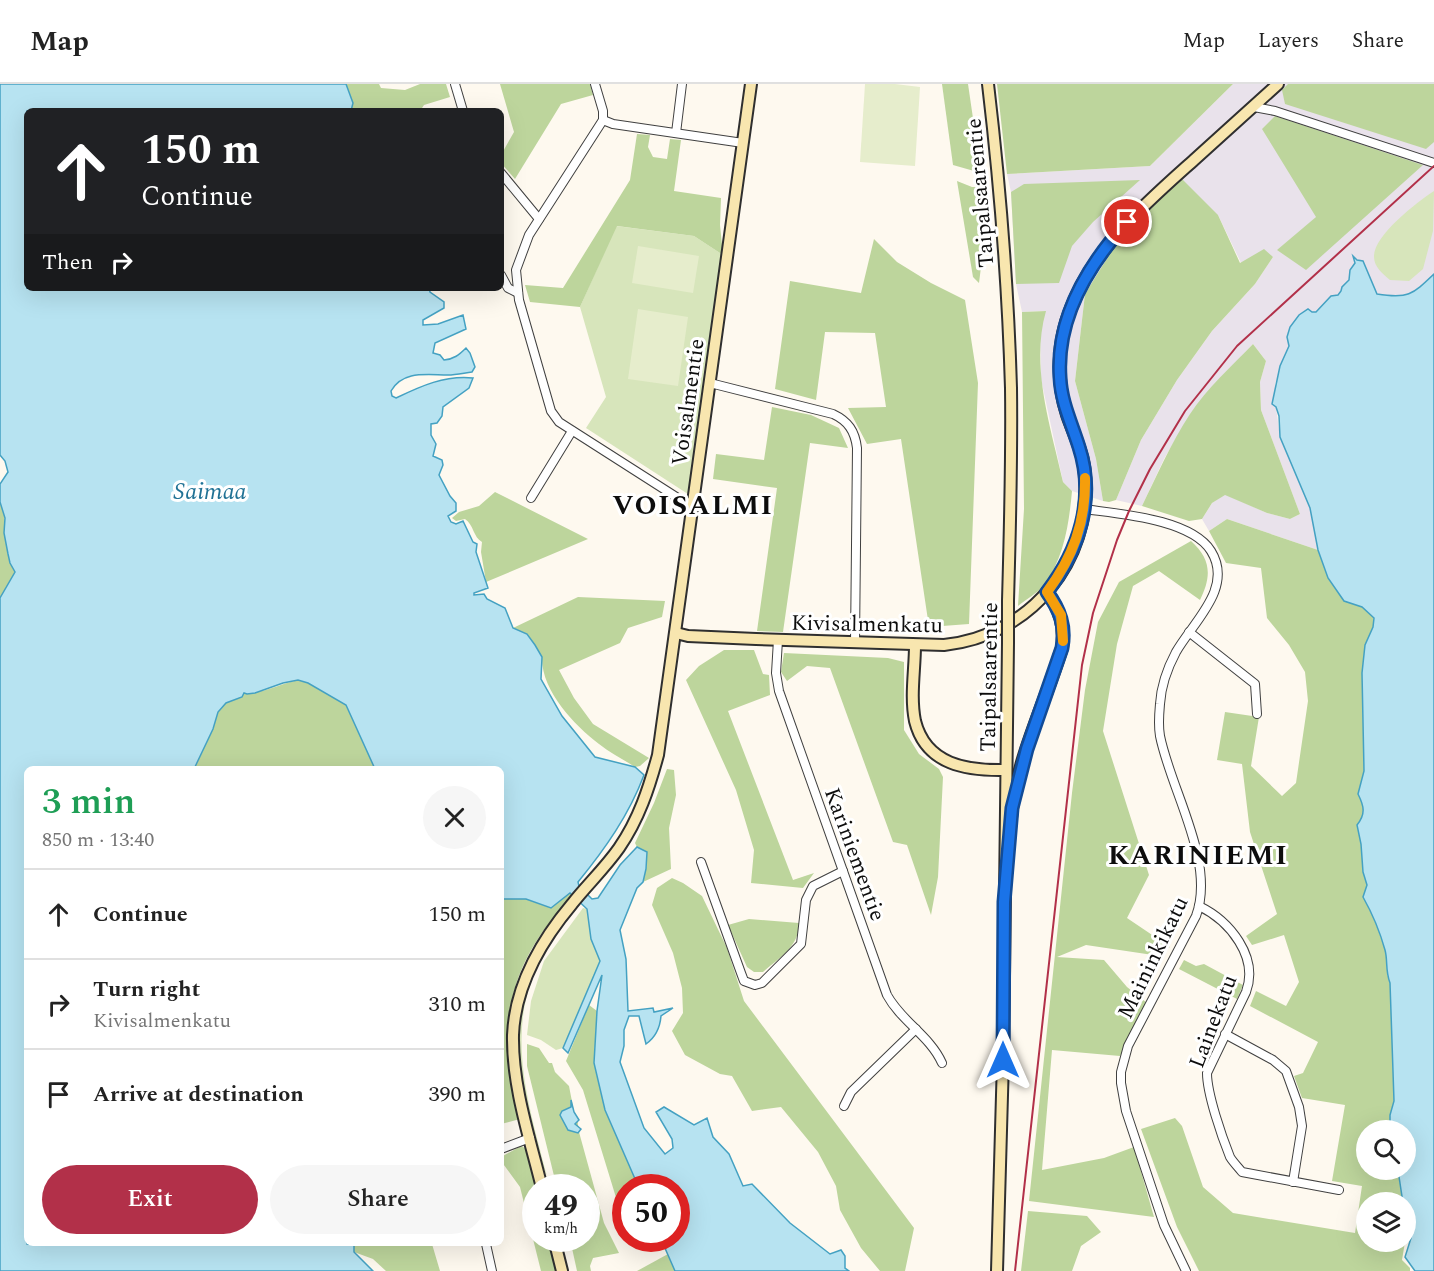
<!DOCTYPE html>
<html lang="en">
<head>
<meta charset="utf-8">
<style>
	:root { --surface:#fff; --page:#f6f6f6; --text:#222; --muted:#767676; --line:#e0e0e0; --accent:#b23049 }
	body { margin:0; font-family:Spectral,serif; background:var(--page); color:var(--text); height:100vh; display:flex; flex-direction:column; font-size:22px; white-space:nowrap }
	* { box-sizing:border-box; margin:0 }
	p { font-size:20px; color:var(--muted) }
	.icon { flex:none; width:33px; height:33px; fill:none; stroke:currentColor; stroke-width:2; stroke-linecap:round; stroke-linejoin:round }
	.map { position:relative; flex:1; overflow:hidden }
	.panel { position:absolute; left:24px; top:682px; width:480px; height:480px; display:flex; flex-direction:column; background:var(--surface); border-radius:9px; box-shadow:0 6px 24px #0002 }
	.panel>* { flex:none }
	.banner { position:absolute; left:24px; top:24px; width:480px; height:183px; border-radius:9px; box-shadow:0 6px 24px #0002; background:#202124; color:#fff; overflow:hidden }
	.tools { position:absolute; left:1356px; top:1036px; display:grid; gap:12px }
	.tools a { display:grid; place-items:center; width:60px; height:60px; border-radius:50%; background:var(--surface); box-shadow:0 6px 24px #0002; font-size:30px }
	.speed { position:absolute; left:522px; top:1090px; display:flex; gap:12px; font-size:30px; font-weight:700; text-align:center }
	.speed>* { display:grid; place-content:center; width:78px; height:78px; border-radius:50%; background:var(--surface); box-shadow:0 6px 24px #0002; line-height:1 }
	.speed small { font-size:15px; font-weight:400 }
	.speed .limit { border:9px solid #d22; background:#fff; color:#111 }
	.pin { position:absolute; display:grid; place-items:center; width:51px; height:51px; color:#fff; margin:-26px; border:3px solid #fff; border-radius:50%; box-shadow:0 2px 6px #0007 }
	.me { position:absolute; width:66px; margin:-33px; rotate:0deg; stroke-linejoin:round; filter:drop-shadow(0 0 4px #0008) }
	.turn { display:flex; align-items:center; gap:21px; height:126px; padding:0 18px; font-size:27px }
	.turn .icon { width:78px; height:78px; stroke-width:2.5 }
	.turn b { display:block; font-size:42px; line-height:51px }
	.then { display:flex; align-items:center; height:57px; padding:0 18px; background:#0003; gap:12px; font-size:22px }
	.round { display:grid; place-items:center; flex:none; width:63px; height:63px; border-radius:32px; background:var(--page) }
	.summary { display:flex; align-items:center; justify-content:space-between; height:102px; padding:0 18px }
	h1 { font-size:36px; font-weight:600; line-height:45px; color:#1e9e55 }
	.primary-button { display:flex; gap:12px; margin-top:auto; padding:12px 18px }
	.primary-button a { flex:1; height:69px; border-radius:36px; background:var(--accent); color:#fff; font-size:24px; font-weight:600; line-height:69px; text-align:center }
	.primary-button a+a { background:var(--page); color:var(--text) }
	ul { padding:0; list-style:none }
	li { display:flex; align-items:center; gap:18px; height:90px; padding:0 18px; border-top:2px solid var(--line) }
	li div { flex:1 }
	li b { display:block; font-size:22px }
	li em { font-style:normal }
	header { display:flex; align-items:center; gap:36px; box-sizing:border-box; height:84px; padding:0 30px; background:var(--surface); border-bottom:2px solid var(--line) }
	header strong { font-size:28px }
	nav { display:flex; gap:33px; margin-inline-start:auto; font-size:21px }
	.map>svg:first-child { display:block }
</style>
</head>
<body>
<header>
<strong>Map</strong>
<nav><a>Map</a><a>Layers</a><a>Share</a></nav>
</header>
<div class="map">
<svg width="1434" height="1187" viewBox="0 0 1434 1187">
	<rect width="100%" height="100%" fill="#fef9ef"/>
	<!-- industrial -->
	<polygon fill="#e9e2eb" points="1233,0 1434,0 1434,190 1409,212 1395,213 1376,210 1363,178 1357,176 1354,172 1353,174 1355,179 1350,186 1349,196 1342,207 1338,211 1331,212 1316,228 1312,228 1287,253 1289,262 1275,300 1276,323 1280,353 1310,424 1318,466 1227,435 1209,447 1202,435 1212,419 1225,410 1267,429 1290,435 1300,430 1261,326 1260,298 1266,277 1253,260 1220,295 1191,329 1164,375 1142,422 1116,416 1141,356 1177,296 1212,247 1255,200 1273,173 1241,179 1218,131 1085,210 1075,297 1096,375 1103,417 1072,407 1063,398 1041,295 1040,248 1045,227 1022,228 1016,200 1011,108 1007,90 1150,82"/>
	<!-- green -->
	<g fill="#d7e5bb">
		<path d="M1434 107 1433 147 1423 185 1409 197 1390 196C1383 190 1374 183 1374 173 1373 152 1417 118 1434 107Z"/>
		<polygon points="616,142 694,152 723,171 691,412 586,344 606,313 580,223"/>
		<path d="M574 823 576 824C566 838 554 851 546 865 502 939 527 1015 547 1092 537 1069 532 1045 527 1021 514 959 515 921 544 864 552 849 564 836 574 823Z"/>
		<polygon points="583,824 587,825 591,855 600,877 563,964 556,966 541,956 527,951 531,917 544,877"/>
	</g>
	<!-- forest -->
	<g fill="#bdd59c">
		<polygon points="346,0 379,0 381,4 405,6 420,0 446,0 450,13 424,21 420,27 351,27 353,19"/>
		<polygon points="500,0 590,0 593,11 561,20 515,95 501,79 501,71 514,48"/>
		<polygon points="942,0 968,0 981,89 953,81"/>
		<polygon points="997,0 1233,0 1150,82 1007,90"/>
		<polygon points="1288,0 1434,0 1434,58 1426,65 1285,20 1282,6"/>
		<polygon points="1275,32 1423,81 1306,186 1277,166 1316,133 1262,45"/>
		<polygon points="637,50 650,51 648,63 653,73 667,75 670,55 681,56 674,107 721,114 720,141 723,171 694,152 617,142 580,223 530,218 525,201 563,204 630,96"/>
		<polygon points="1182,95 1218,131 1240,179 1264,165 1273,173 1255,200 1212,247 1177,296 1141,356 1116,416 1109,418 1103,417 1096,375 1075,297 1085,210 1119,155"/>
		<polygon points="1140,96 1093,138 1072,162 1059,199 1016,200 1011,108 1024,100"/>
		<polygon points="957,97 972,103 982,103 985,151 979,199 973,193"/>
		<polygon points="874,155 897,178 931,199 965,216 978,299 969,540 929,543 901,355 867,360 848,324 886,323 875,249 825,248 816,316 775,305 790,197 861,209"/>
		<path d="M1046 227C1030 283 1051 343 1063 398L1072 407C1069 440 1064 474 1044 501 1038 509 1026 515 1018 522L1024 425 1022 228Z"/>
		<path d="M1253 260 1266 277 1260 298 1261 326 1300 430 1290 435 1267 429 1225 411 1212 419 1202 435 1189 437 1142 422C1157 391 1171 359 1190 330 1207 304 1232 282 1253 260Z"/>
		<polygon points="772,323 811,331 839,344 848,364 810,359 783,548 757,547 777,404 713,395 716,370 764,376"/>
		<path d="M495 408 588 455 486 498 481 468 482 458C473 453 474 441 465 435L456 437 452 434 459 428 479 422Z"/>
		<path d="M0 418C10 440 1 466 15 488L0 514Z"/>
		<path d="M1227 435 1318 466 1328 494 1344 517 1362 523 1374 533 1373 543 1365 561 1362 589 1364 687 1358 710C1364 722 1366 730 1357 741L1361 760 1363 788 1367 801 1363 813C1372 829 1380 849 1385 866 1388 877 1385 887 1390 899L1394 1017 1390 1031V1047H1366V1086H1398L1403 1119H1366V1158H1405L1402 1176 1410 1184V1187H1199L1177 1143 1141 1045 1175 1034 1182 1042 1203 1103 1233 1129 1355 1149 1362 1102 1332 1097 1345 1021 1302 1014 1294 992 1303 989 1318 958 1250 922 1256 907 1286 922 1299 898 1284 851 1252 861 1246 852 1277 830 1250 748 1242 680 1217 676 1225 628 1259 633 1251 682 1282 712 1296 699 1308 617 1305 588 1289 561 1267 534 1261 484 1226 479 1209 447Z"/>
		<path d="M1191 457C1211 475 1212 492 1200 516L1159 487 1133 502 1117 560 1103 647 1149 791 1127 834 1170 863 1153 871 1086 861 1057 873 1104 876 1127 903 1147 919 1120 972 1052 966 1042 1086 1104 1074 1134 1063 1154 1133 1029 1117 1072 709 1085 606 1098 538 1119 498Z"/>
		<path d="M578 513 665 517 662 533 628 544 620 559 559 586 574 614 593 640 649 674 640 682 635 683C623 675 610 669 599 660 574 641 541 606 542 573L513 544Z"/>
		<polygon points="724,566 754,566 763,590 769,591 770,611 728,627 793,796 814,789 803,804 751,799 754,766 736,706 686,596 699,582"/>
		<polygon points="784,569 888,574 904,578 904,646 919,670 939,685 943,693 938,793 931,831 907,761 893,758 830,584 807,582 787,597 781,588"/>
		<path d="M298 596 308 599 346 621 375 685 194 686 213 645 218 628 226 619 242 613 244 609C262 610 280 600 298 596Z"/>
		<polygon points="667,685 674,686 676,711 669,744 671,785 643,798 646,785 647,768 637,763 635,759 654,719"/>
		<polygon points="672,794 683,799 702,812 727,864 744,917 914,1144 905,1187 880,1187 861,1164 840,1126 836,1102 818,1068 781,1023 752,1027 732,992 720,990 685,971 672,947 683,929 682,904 673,869 652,821 657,804"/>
		<path d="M570 809 573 812C540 844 508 894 510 943 511 973 516 1005 520 1035L501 1040V815H526L551 824Z"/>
		<path d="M749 835 799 839C799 863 780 873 763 888H754L747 883 728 841Z"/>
		<polygon points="1184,876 1196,882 1204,880 1243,901 1237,915 1179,885"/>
		<polygon points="589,921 597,927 594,979 605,1026 639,1104 626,1104 625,1119 618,1120 583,1006 566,977"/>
		<polygon points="527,960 539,964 549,979 552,979 555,988 569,1002 574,1028 577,1033 579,1048 604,1139 619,1169 593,1174 590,1182 591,1187 577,1187 570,1155 586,1155 586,1104 557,1104 527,982"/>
		<polygon points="521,1062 525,1064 536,1104 536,1155 549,1155 556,1187 541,1187 520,1103 501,1077 501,1073"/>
		<polygon points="1028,1127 1087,1132 1101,1148 1081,1162 1072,1187 1021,1187"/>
		<polygon points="354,1160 432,1160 440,1187 386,1187 373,1175 354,1168"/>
		<polygon points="668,1170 675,1187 637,1187"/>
	</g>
	<!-- pitch -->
	<g fill="#e6edcc">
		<polygon points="865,0 895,0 920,3 915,82 860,78"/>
		<polygon points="638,162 699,172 693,209 632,199"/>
		<polygon points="638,225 688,233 678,302 628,295"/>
	</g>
	<!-- water -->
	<g fill="#b7e3f1" stroke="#44a1c2" stroke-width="1.5">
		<path d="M0 0H346L353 19 351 27H27V204H429L430 208 444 218V224L423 236V241L438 240 463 231 466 245 435 259 433 269 440 271 444 276C454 275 459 271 466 264L470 269 475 283 472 288C464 289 456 291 448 291 427 291 403 286 391 307L392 312 396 314C421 302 445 291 473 294L469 304 443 323 442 332 437 339 431 340V351L436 360 433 372 442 376 443 381 439 391 450 412 456 419V427L448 432 451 438 456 440 463 437 473 458 477 460 476 468 488 504 474 509V511L484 510 487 515 505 524 513 544 527 550 535 561 542 573 541 595 562 632 595 673 635 683 644 691C629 731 605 765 578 798L579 802 592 815 598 814 620 781 637 763 647 768 646 785 643 798 637 804 620 846 626 875 628 927 653 924 654 928 673 924 661 932C660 944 656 953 646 960L639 932H629L624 946V962L620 978 644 1044 665 1070 673 1064 672 1055 656 1028 664 1023 694 1041 707 1034 713 1053 729 1070 743 1102 752 1100 790 1139 830 1170 841 1166 845 1172V1184L849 1187H675L661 1155H676V1104H639L605 1026 594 979 597 927 602 891 568 969 563 964 600 877 591 855 587 825 570 809 551 824 526 815H501V686L375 685 346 621 308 599 298 596 283 599 255 609 247 610 244 609 242 613 226 619 218 628 213 645 194 685 27 686V1160H354V1168L373 1187H0V514L15 488 10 479 8 470 4 449 5 434 0 418V400L8 388 5 377 0 371Z"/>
		<path d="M1353 172 1357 176 1363 177 1377 210C1408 215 1412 211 1434 190V1187H1415L1405 1173 1411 1154 1407 1148 1406 1119H1403L1398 1086H1406V1047H1390V1031L1394 1017 1390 899C1385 886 1388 877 1385 866 1380 848 1372 829 1363 813L1367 801 1363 788 1361 760 1357 741C1366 730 1364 722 1358 710L1364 687 1362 589 1365 561 1373 543 1374 534 1362 523 1344 517 1328 494 1318 466 1310 424 1280 353 1279 332 1276 323 1272 320 1280 282 1289 262 1287 253 1290 243 1299 231 1308 225 1312 228H1316L1331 212 1338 211 1341 207 1342 203 1349 196 1350 186 1355 179Z"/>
		<polygon points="571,1016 574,1028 579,1036 575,1040 581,1045 578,1049 568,1046 560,1031 562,1027 571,1023"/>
	</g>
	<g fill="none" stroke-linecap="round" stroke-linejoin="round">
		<defs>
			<g id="street">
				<polyline points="455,0 463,27"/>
				<polyline points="595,0 603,27 603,36"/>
				<polyline points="1254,23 1275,27 1434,79"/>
				<polyline points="676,49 682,0"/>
				<polyline points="501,89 539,135"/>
				<polyline points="501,191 508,204 518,209"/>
				<path d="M710 299 833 330C848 337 855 347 857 364L855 559"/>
				<polyline points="531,414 572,347"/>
				<polyline points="693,420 681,416 559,338 551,327 519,216 516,186 529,151 603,36 613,40 743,59"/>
				<path d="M1084 425C1119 430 1191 435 1211 467 1234 504 1193 538 1176 568 1168 583 1161 603 1160 620 1159 631 1158 641 1160 652 1171 707 1216 778 1196 832L1128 962 1121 988V999L1126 1027 1164 1141 1186 1187"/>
				<polyline points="1189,548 1255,600 1257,630"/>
				<path d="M778 556 776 589 779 607 887 911C901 937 930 952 942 979"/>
				<polyline points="701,778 741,889 744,897 755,901 762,899 801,860 806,816 813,802 843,787"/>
				<path d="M1199 822C1230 837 1259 873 1246 908L1207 989C1207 1010 1222 1053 1230 1073 1233 1078 1238 1083 1242 1088L1339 1106"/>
				<polyline points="1225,950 1273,976 1286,987 1299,1023 1302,1042 1293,1098"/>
				<polyline points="844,1022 851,1008 916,945"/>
				<polyline points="501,1065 530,1054"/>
				<polyline points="486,1160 492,1187"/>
			</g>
			<g id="secondary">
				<path d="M988 0C1000 101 1008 202 1011 304 1012 375 1010 446 1008 517"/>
				<path d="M676 549 688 552 756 555 944 561C1030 552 1092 478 1085 391 1084 370 1074 351 1067 331 1056 296 1057 258 1071 224 1095 162 1146 119 1194 76 1222 51 1250 25 1278 0"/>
				<path d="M915 561C915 586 910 612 915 637 926 681 967 687 1006 686"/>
				<path d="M1011 734C1016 675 1045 620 1062 564 1065 542 1060 526 1047 508"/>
				<path d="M542 1104C530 1055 512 1002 513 951 515 901 541 857 572 820 587 801 605 784 619 764 639 735 649 704 658 671L751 0"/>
				<polyline points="554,1155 562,1187"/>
				<polyline points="997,1187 1003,976 1008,559"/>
			</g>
		</defs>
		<!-- street casing -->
		<use href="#street" stroke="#404040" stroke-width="10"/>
		<!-- secondary casing -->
		<use href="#secondary" stroke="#2f2f2f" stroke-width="14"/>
		<!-- street -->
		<use href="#street" stroke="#fff" stroke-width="8"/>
		<!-- secondary -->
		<use href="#secondary" stroke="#f8e6af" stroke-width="10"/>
		<!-- rail -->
		<polyline stroke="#b23049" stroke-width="2" points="1015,1187 1082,581 1093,529 1117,456 1129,427 1150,385 1185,327 1237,262 1434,82"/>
		<defs>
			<polyline id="secondary-bridge" points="1008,559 1008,517"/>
		</defs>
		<!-- secondary-bridge casing -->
		<use href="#secondary-bridge" stroke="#2f2f2f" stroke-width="14" stroke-linecap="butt"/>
		<!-- secondary-bridge -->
		<use href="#secondary-bridge" stroke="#f8e6af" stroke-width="10"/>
	</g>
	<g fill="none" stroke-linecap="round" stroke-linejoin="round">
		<defs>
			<path id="route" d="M1003 976 1004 818 1012 724 1027 665 1062 564C1066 542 1060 526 1047 508 1079 466 1096 415 1079 363 1072 340 1061 318 1060 293 1056 234 1089 180 1127 138"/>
		</defs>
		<!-- route casing -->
		<use href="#route" stroke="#114b97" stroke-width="15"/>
		<!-- route -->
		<use href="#route" stroke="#1a73e8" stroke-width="10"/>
		<!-- slow -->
		<path stroke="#f59e0b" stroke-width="10" d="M1063 557 1061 531 1047 508C1073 473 1086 438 1085 394"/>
	</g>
	<g text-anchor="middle" stroke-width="6" stroke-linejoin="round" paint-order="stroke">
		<!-- street labels -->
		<g font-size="22" fill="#0d0d0d" stroke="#fff">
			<text transform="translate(979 109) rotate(-95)" y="8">Taipalsaarentie</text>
			<text transform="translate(687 318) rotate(-82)" y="8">Voisalmentie</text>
			<text transform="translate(867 539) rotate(1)" y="8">Kivisalmenkatu</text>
			<text transform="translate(988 593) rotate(-89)" y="8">Taipalsaarentie</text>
			<text transform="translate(856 770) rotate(70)" y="8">Kariniementie</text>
			<text transform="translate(1152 873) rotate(-64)" y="8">Maininkikatu</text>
			<text transform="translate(1212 937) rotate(-69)" y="8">Lainekatu</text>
		</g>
		<!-- water labels -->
		<g font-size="24" font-style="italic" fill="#217295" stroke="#fff">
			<text x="210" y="415">Saimaa</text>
		</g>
		<!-- district labels -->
		<g font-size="28" font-weight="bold" letter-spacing="1.5" fill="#0d0d0d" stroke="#fff">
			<text x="693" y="430">VOISALMI</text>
			<text x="1198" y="780">KARINIEMI</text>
		</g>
	</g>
</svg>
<div class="tools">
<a><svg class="icon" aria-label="search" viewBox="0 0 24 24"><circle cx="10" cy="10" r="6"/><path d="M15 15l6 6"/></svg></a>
<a><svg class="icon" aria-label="layers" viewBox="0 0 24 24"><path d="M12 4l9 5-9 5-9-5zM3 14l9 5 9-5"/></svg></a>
</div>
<div class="speed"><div>49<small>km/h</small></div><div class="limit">50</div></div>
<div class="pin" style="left:1127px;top:138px;background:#d93025"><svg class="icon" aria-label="arrive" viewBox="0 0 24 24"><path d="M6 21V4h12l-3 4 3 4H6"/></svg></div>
<svg class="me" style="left:1003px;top:976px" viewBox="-20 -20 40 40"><path d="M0-17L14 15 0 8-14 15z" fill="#1a73e8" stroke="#fff" stroke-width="4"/></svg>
<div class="banner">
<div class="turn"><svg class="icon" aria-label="ahead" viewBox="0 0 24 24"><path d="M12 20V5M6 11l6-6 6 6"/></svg><div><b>150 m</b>Continue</div></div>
<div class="then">Then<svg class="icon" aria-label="right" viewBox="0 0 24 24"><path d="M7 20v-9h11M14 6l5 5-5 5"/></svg></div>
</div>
<section class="panel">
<div class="summary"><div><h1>3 min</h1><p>850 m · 13:40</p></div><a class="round"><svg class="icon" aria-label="close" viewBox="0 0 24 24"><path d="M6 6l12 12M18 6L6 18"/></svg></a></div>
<ul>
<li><svg class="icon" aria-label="ahead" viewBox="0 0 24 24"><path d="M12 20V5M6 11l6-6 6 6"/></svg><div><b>Continue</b></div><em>150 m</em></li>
<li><svg class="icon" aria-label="right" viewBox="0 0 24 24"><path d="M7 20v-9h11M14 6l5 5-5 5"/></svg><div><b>Turn right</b><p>Kivisalmenkatu</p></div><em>310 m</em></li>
<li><svg class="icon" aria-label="arrive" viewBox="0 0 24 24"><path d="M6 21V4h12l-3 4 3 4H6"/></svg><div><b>Arrive at destination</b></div><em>390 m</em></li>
</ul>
<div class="primary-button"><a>Exit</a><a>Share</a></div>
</section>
</div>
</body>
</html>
